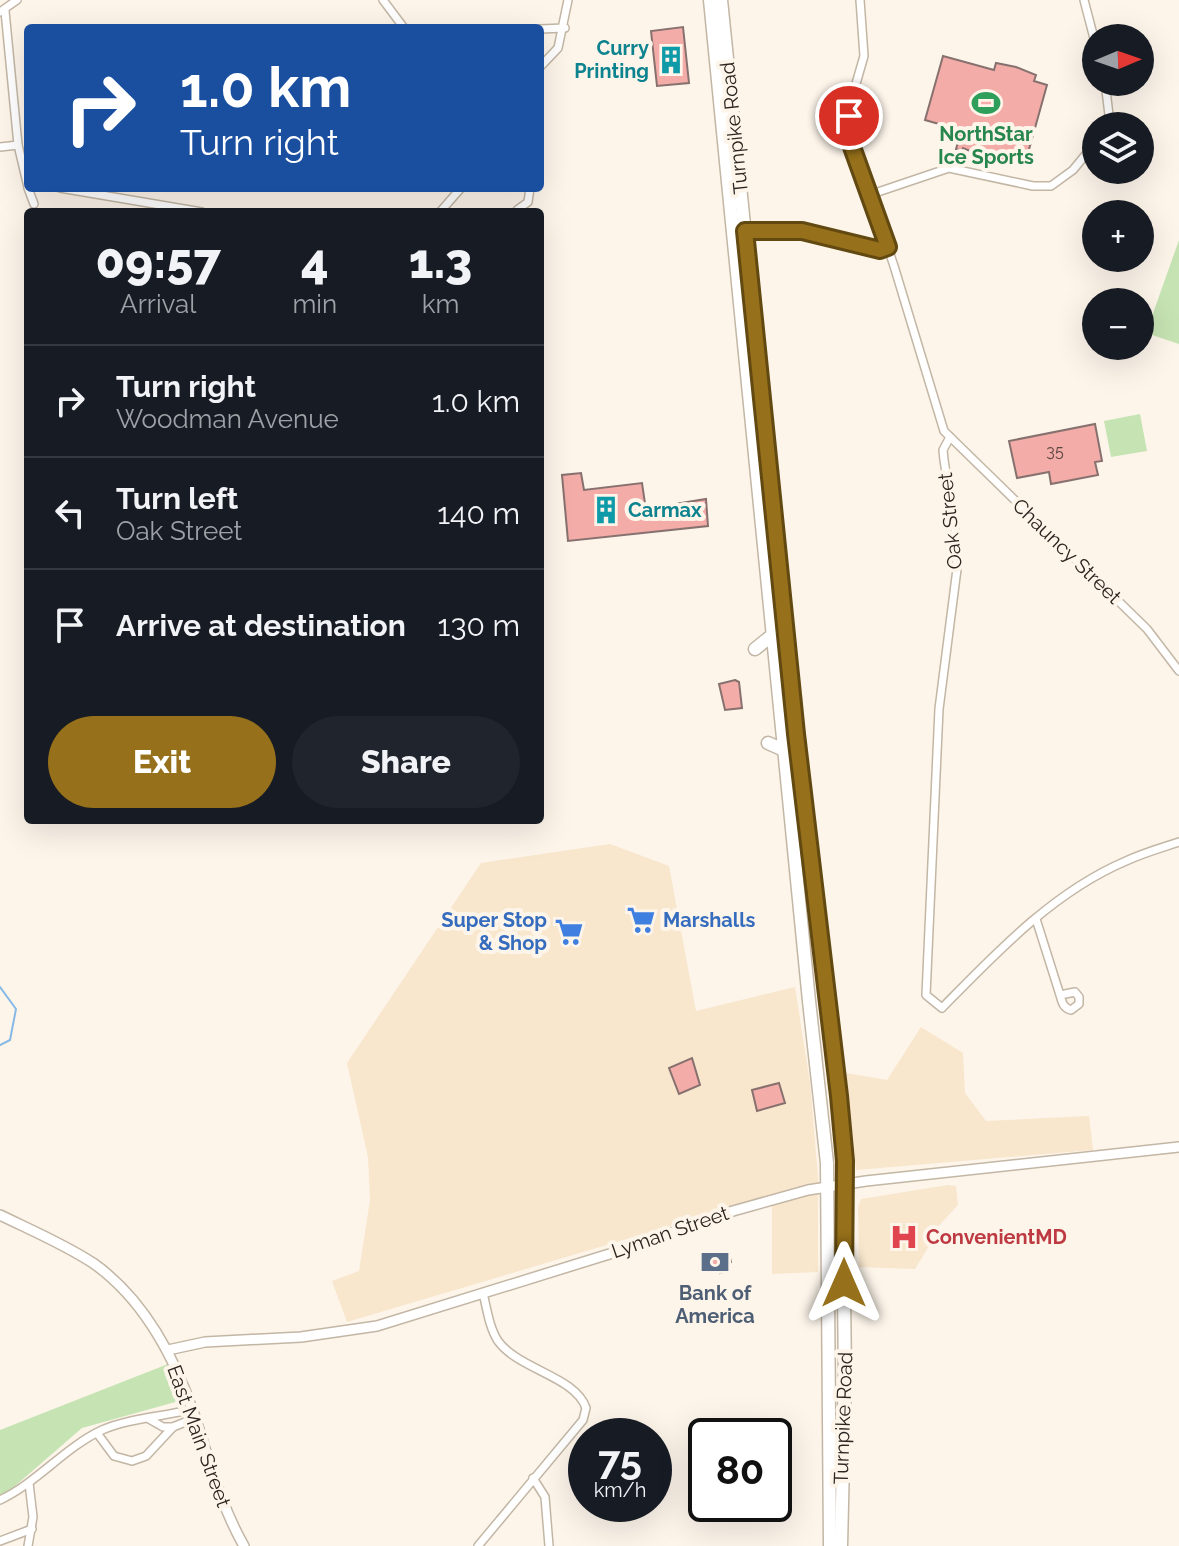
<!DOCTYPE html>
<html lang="en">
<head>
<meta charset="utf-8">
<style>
	:root { --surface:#171b24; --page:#20242c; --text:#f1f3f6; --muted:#9ea1a6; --line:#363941; --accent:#96701a }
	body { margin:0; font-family:Raleway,sans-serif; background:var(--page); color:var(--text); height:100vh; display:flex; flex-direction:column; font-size:30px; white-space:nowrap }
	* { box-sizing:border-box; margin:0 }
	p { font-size:26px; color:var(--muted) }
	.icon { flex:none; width:44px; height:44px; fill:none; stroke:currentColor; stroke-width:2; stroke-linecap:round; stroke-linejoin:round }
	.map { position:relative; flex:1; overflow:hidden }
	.drawer { position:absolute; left:24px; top:208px; width:520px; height:616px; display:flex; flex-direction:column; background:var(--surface); border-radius:8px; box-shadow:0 8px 32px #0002 }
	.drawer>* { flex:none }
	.banner { position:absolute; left:24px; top:24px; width:520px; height:168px; border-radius:8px; box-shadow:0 8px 32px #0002; background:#1a4fa0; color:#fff; overflow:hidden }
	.needle { width:52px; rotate:88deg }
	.controls { position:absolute; left:1082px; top:24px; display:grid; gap:16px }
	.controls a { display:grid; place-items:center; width:72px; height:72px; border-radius:50%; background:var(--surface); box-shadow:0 8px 32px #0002; font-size:40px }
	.speed { position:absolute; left:568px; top:1418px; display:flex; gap:16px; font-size:40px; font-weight:700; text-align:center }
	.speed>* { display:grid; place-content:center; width:104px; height:104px; border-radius:50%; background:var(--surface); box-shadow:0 8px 32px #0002; line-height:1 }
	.speed small { font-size:20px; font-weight:400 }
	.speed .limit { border:4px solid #111; border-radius:12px; background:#fff; color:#111 }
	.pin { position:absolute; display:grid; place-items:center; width:68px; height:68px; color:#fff; margin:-34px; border:4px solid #fff; border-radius:50%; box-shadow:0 2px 8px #0007 }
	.me { position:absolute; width:88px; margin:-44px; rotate:0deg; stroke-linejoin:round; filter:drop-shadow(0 0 6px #0008) }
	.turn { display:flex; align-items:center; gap:28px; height:168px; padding:0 24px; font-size:36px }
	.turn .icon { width:104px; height:104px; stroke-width:2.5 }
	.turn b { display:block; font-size:56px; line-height:68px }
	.eta { display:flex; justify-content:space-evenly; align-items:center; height:136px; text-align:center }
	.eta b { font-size:48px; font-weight:800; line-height:56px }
	.cta { display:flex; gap:16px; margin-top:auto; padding:16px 24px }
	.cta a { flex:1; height:92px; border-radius:48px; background:var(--accent); color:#fff; font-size:32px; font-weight:800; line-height:92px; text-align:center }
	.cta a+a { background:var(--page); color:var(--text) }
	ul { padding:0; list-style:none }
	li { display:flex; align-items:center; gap:24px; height:112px; padding:0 24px; border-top:2px solid var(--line) }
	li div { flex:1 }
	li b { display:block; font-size:30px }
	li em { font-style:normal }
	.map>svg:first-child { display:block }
</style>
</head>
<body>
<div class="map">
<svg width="1179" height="1546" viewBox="0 0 1179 1546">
	<rect width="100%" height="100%" fill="#fdf5ea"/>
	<!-- built -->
	<g fill="#f8e6cd">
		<polygon points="610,844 669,866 696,1011 795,987 810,1083 818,1176 818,1272 772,1274 772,1196 347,1322 332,1281 359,1271 370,1200 368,1157 347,1063 481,863"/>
		<polygon points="921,1027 963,1053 965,1093 986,1121 1089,1116 1093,1150 856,1170 846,1073 887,1080"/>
		<polygon points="948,1185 956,1186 958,1205 930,1235 932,1241 915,1269 859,1267 858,1207 861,1199"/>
	</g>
	<!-- green -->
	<g fill="#c6e3b3">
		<polygon points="1179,240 1179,344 1146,333"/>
		<polygon points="1140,414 1147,451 1111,457 1104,421"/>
		<polygon points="168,1364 179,1401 82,1428 0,1499 0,1430"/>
	</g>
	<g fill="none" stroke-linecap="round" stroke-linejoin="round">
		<!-- stream -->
		<polyline stroke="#87b9e7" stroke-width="2" points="0,987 16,1009 10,1040 0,1045"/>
	</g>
	<!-- building -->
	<g fill="#f3aca7" stroke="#87716f" stroke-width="2">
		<polygon points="683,27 689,83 657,86 651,31"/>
		<polygon points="943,56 994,70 996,63 1016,67 1036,75 1034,81 1047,85 1028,153 1020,151 1016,164 987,158 963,148 962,151 956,149 959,139 944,135 946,126 925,120"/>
		<polygon points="1095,424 1102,461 1095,462 1098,475 1051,484 1049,472 1017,478 1009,441"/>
		<polygon points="581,473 584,490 642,483 647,517 668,515 668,505 706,499 708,526 568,541 562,475"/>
		<polygon points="735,680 739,682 742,708 725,710 719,684"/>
		<polygon points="692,1058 700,1085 679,1094 669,1068"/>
		<polygon points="779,1083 785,1103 757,1111 752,1090"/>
		<polygon points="723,1252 724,1255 729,1254 731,1262 724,1266 726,1271 720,1273 716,1266 705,1270 702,1262"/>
	</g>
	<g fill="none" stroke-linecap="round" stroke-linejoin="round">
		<defs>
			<g id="street">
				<polyline points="383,0 404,28"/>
				<polyline points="860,0 864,56 851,101 849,132 894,266 944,431 1147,629 1179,671"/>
				<polyline points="1084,0 1096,46"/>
				<polyline points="5,11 18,145 28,187"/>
				<polyline points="0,12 17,0"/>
				<polyline points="540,29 565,28"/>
				<polyline points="540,67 558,48 568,0"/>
				<polyline points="1105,82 1109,115 1107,126"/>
				<polyline points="0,147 18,145"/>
				<polyline points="28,188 34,204"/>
				<polyline points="60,188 202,212"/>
				<polyline points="869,195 949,168 1033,186 1051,186 1073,170 1096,142"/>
				<polyline points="517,210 528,202 530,188"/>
				<polyline points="440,212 461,188"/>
				<polyline points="745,231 802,231 880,250 888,247"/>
				<path d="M950 437 943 450 944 460 956 537 957 569 939 709 926 995 942 1008C996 953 1053 892 1126 861 1143 853 1161 848 1179 842"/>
				<path d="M1036 919 1060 995C1062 1002 1063 1008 1071 1010L1079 1004V997L1075 992 1060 995"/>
				<polyline points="149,1419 163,1427 173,1427"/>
				<polyline points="97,1433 114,1456 132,1461 146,1456 173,1427 195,1418"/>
				<polyline points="533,1478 545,1497 549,1546"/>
				<path d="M0 1500C38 1482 64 1448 102 1430 129 1418 163 1417 192 1409"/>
				<polyline points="0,1541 32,1529"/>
				<polyline points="28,1546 33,1517 29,1483"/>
				<path d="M478 1546 583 1420 586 1408C575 1376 519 1370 498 1341 489 1327 487 1309 483 1293"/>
			</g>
			<g id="secondary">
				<path d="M0 1215C31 1230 64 1244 93 1263 144 1299 174 1356 194 1414 209 1459 220 1504 244 1546"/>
				<polyline points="168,1350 205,1342 301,1337 377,1326 632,1247 733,1211 808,1190 866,1181 1179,1147"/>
			</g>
			<g id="highway">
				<polyline points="710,0 809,1001 827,1163 830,1546"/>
				<polyline points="721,0 796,734 842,1123 845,1377 841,1546"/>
				<polyline points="755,649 775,633"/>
				<polyline points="768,743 786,751"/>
			</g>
		</defs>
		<!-- street casing -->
		<use href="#street" stroke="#c3b6a5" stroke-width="10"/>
		<!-- secondary casing -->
		<use href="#secondary" stroke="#c3b6a5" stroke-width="12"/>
		<!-- highway casing -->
		<use href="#highway" stroke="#c3b6a5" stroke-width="15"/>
		<!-- street -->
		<use href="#street" stroke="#fff" stroke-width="7"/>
		<!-- secondary -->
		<use href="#secondary" stroke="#fff" stroke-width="9"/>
		<!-- highway -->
		<use href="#highway" stroke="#fff" stroke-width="12"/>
	</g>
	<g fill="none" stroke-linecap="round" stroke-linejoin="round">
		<defs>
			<polyline id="route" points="844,1283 845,1161 839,1096 796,734 745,231 802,231 880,250 888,247 852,147 849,116"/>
		</defs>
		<!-- route casing -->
		<use href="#route" stroke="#624911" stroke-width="20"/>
		<!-- route -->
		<use href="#route" stroke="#96701a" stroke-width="14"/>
	</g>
	<!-- icons -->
	<defs>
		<symbol id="building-bare" viewBox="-9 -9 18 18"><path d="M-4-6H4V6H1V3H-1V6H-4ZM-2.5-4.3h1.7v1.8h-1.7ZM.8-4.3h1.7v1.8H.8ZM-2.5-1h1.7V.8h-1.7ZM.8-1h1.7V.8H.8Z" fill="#0f9aa8" stroke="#fdf5ea" stroke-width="2.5" paint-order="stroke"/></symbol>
		<symbol id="stadium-bare" viewBox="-9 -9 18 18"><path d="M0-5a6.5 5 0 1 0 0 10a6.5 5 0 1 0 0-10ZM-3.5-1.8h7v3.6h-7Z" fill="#2e9e5b" stroke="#fdf5ea" stroke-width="2.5" paint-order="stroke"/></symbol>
		<symbol id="supermarket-bare" viewBox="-9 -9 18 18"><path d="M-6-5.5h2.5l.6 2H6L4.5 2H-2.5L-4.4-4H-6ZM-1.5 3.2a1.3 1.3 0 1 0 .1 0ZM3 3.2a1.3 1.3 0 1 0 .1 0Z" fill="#3f7fe0" stroke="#fdf5ea" stroke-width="2.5" paint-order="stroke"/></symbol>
		<symbol id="hospital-bare" viewBox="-9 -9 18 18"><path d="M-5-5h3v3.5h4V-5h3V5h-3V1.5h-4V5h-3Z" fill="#e0444e" stroke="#fdf5ea" stroke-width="2.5" paint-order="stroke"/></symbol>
		<symbol id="bank-bare" viewBox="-9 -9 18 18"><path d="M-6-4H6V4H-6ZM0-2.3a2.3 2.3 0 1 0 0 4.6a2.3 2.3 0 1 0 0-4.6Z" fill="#5c6f8a" stroke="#fdf5ea" stroke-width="2.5" paint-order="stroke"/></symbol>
	</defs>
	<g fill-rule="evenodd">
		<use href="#building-bare" x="651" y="40" width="40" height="40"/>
		<use href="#stadium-bare" x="966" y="83" width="40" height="40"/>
		<use href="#building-bare" x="586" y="490" width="40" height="40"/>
		<use href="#supermarket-bare" x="621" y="900" width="40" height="40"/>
		<use href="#supermarket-bare" x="549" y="912" width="40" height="40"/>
		<use href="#hospital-bare" x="884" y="1217" width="40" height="40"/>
		<use href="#bank-bare" x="695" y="1242" width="40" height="40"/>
	</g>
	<g text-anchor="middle" stroke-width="8" stroke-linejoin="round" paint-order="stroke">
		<!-- number labels -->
		<g font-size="16" fill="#5d4842">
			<text x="1055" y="457">35</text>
		</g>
		<!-- culture labels -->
		<g font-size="20" font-weight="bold" fill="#0d838f" stroke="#fdf5ea" text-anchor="end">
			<text x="649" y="55">Curry<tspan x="649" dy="23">Printing</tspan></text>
			<text x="628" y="517" text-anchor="start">Carmax</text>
		</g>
		<!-- street labels -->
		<g font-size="20" fill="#2b2620" stroke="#fdf5ea">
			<text transform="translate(734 128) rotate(-96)" y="7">Turnpike Road</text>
			<text transform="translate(950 521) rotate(-96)" y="7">Oak Street</text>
			<text transform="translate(1067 551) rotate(44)" y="7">Chauncy Street</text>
			<text transform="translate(670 1232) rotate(-19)" y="7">Lyman Street</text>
			<text transform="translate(843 1418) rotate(-88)" y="7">Turnpike Road</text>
			<text transform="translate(199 1436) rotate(70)" y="7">East Main Street</text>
		</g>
		<!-- leisure labels -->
		<g font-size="20" font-weight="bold" fill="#27864d" stroke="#fdf5ea">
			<text x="986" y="141">NorthStar<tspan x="986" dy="23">Ice Sports</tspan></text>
		</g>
		<!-- shop labels -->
		<g font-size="20" font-weight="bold" fill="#366cbe" stroke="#fdf5ea" text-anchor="end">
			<text x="547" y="927">Super Stop<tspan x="547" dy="23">&amp; Shop</tspan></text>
			<text x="663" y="927" text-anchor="start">Marshalls</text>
		</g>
		<!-- health labels -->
		<g font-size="20" font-weight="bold" fill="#be3a42" stroke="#fdf5ea" text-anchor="start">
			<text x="926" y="1244">ConvenientMD</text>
		</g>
		<!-- service labels -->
		<g font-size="20" font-weight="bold" fill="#4e5e75" stroke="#fdf5ea">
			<text x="715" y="1300">Bank of<tspan x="715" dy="23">America</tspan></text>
		</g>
	</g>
</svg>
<div class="controls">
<a><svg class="needle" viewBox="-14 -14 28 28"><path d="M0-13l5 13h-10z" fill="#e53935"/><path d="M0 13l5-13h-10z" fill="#9ea1a6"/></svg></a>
<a><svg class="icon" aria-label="layers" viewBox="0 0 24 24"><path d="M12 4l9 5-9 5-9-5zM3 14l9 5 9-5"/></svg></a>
<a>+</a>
<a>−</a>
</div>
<div class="speed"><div>75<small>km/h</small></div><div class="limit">80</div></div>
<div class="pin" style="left:849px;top:116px;background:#d93025"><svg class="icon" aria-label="arrive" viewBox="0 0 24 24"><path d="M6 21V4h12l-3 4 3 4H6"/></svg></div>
<svg class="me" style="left:844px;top:1283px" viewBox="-20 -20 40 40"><path d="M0-17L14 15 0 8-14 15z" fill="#96701a" stroke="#fff" stroke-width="4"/></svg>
<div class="banner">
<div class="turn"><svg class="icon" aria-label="right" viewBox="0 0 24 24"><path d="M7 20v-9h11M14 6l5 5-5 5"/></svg><div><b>1.0 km</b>Turn right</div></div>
</div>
<section class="drawer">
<div class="eta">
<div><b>09:57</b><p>Arrival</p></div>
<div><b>4</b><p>min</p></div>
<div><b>1.3</b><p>km</p></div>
</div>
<ul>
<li><svg class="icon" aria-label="right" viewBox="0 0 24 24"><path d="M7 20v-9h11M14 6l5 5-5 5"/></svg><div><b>Turn right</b><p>Woodman Avenue</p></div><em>1.0 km</em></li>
<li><svg class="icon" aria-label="left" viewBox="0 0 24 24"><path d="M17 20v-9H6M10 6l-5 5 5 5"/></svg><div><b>Turn left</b><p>Oak Street</p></div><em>140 m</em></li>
<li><svg class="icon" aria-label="arrive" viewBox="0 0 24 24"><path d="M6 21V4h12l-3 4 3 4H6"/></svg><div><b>Arrive at destination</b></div><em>130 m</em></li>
</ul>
<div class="cta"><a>Exit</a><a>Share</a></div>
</section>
</div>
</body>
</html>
